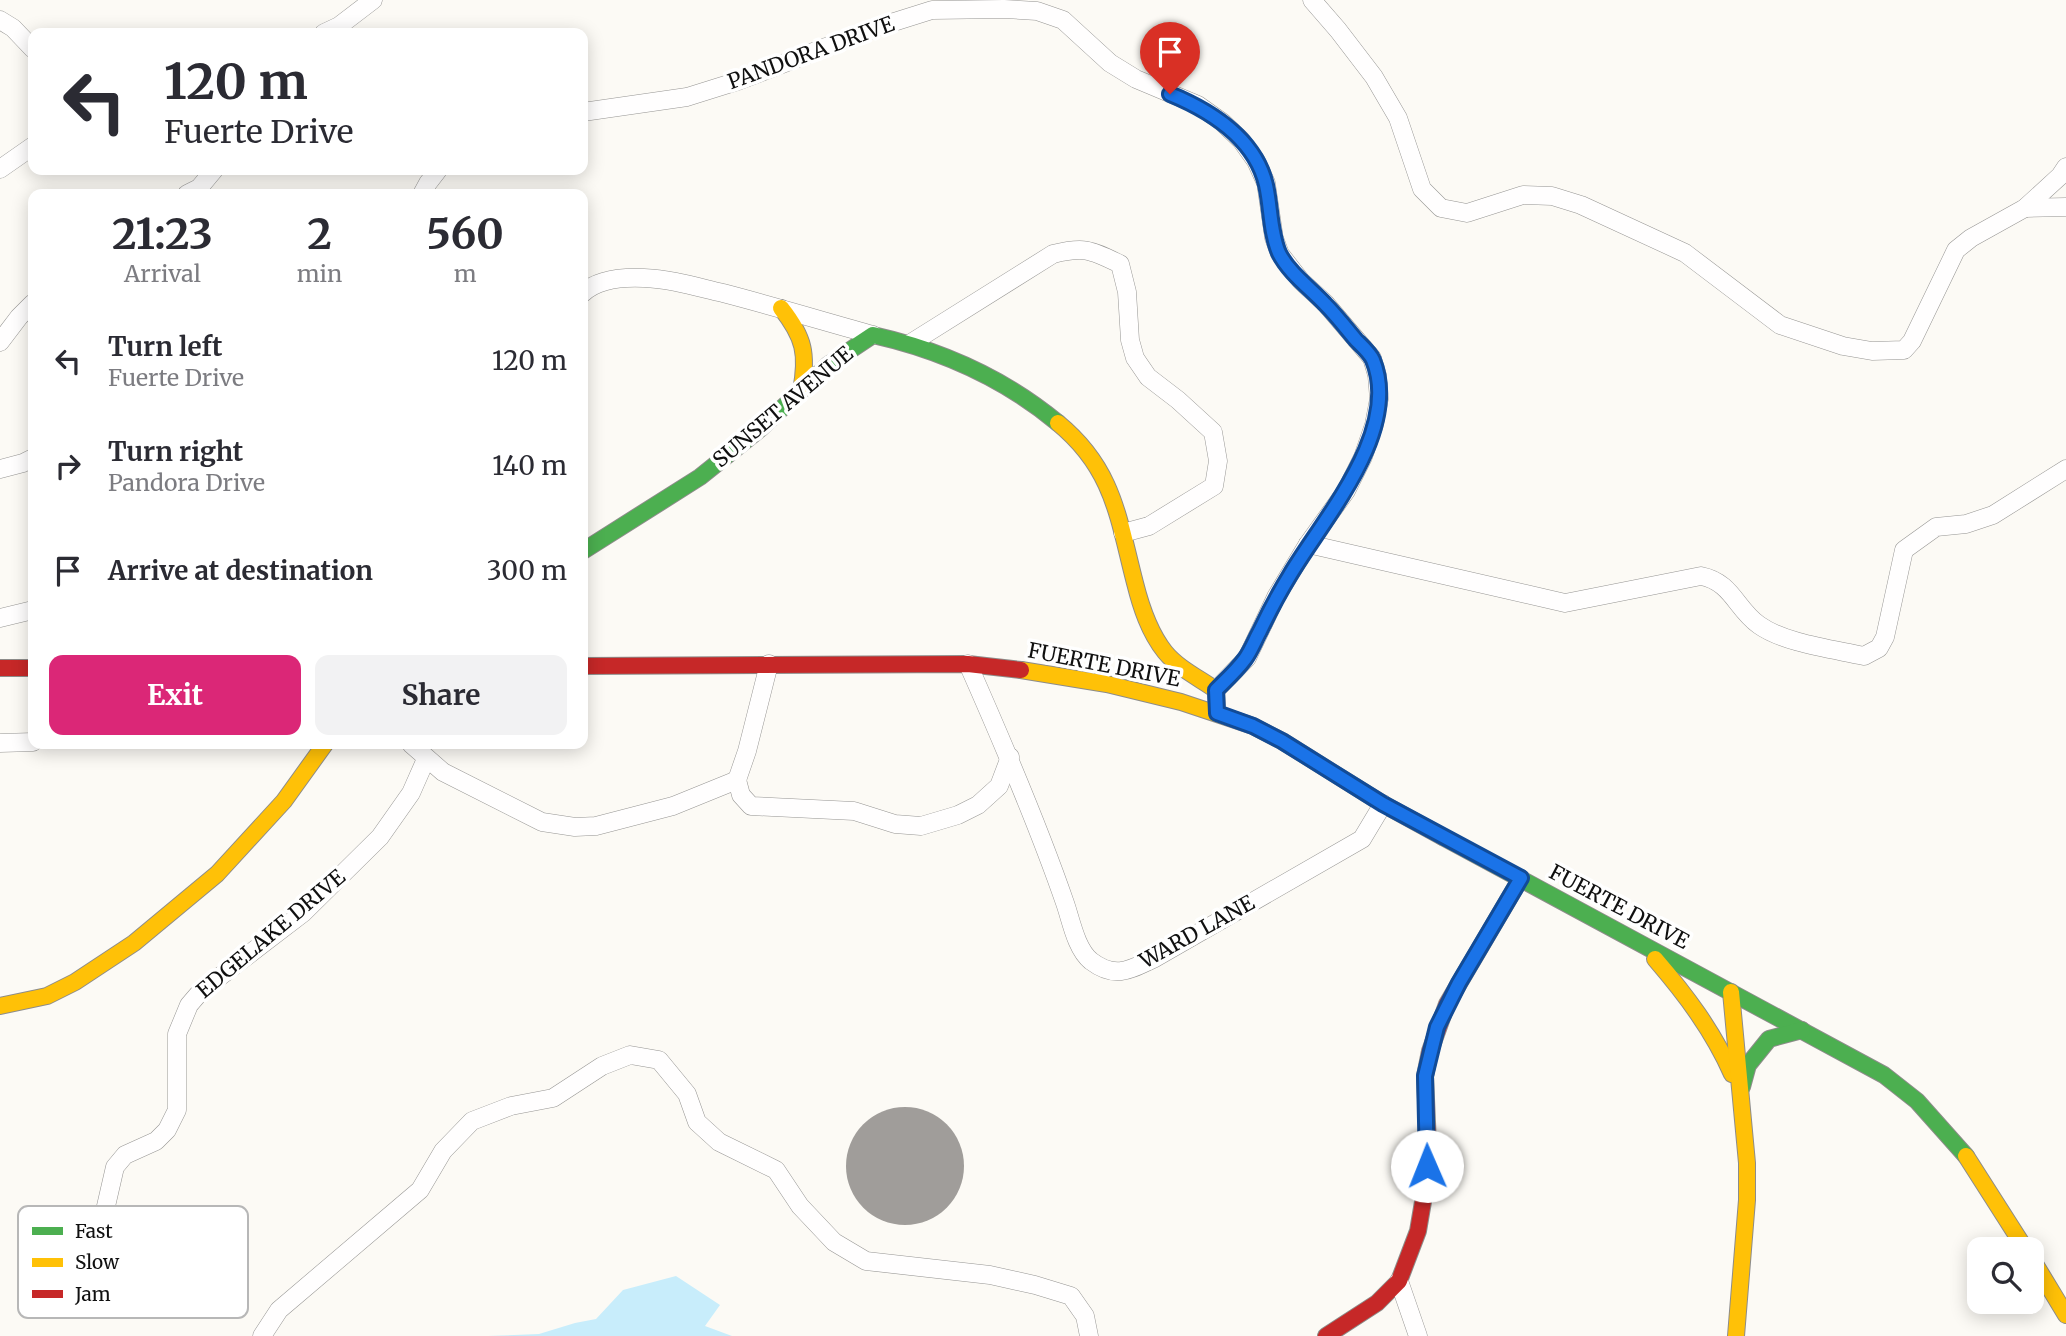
<!DOCTYPE html>
<html lang="en">
<head>
<meta charset="utf-8">
<style>
	:root { --surface:#fff; --page:#f2f2f3; --text:#2b2b33; --muted:#7c7c81; --accent:#db2777 }
	body { margin:0; font-family:Merriweather,serif; background:var(--page); color:var(--text); height:100vh; display:flex; flex-direction:column; font-size:26px; white-space:nowrap }
	* { box-sizing:border-box; margin:0 }
	p { font-size:23px; color:var(--muted) }
	.icon { flex:none; width:38px; height:38px; fill:none; stroke:currentColor; stroke-width:2; stroke-linecap:round; stroke-linejoin:round }
	.map { position:relative; flex:1; overflow:hidden }
	.panel { position:absolute; left:28px; top:189px; width:560px; height:560px; display:flex; flex-direction:column; background:var(--surface); border-radius:14px; box-shadow:0 4px 18px #0003 }
	.panel>* { flex:none }
	.hud { position:absolute; left:28px; top:28px; width:560px; height:147px; border-radius:14px; box-shadow:0 4px 18px #0003; background:#fff; color:var(--text); overflow:hidden }
	.fabs { position:absolute; left:1967px; top:1237px; display:grid; gap:14px }
	.fabs a { display:grid; place-items:center; width:77px; height:77px; border-radius:14px; background:var(--surface); box-shadow:0 4px 18px #0003; font-size:35px }
	.pin { position:absolute; display:grid; place-items:center; width:60px; height:60px; color:#fff; margin:-72px -30px; border-radius:50% 50% 50% 0; rotate:-45deg; box-shadow:0 0 7px #0007 }
	.pin .icon { rotate:45deg }
	.me { position:absolute; width:77px; margin:-38px; rotate:359deg; stroke-linejoin:round; filter:drop-shadow(0 0 5px #0008) }
	.turn { display:flex; align-items:center; gap:24px; height:147px; padding:0 21px; font-size:32px }
	.turn .icon { width:91px; height:91px; stroke-width:2.5 }
	.turn b { display:block; font-size:49px; line-height:60px }
	.eta { display:flex; justify-content:space-evenly; align-items:center; height:119px; text-align:center }
	.eta b { font-size:42px; font-weight:700; line-height:49px }
	.cta { display:flex; gap:14px; margin-top:auto; padding:14px 21px }
	.cta a { flex:1; height:80px; border-radius:14px; background:var(--accent); color:#fff; font-size:28px; font-weight:700; line-height:80px; text-align:center }
	.cta a+a { background:var(--page); color:var(--text) }
	ul { padding:0; list-style:none }
	li { display:flex; align-items:center; gap:21px; height:105px; padding:0 21px }
	li div { flex:1 }
	li b { display:block; font-size:26px }
	li em { font-style:normal }
	.map>svg:first-child { display:block }
</style>
</head>
<body>
<div class="map">
<svg width="2066" height="1336" viewBox="0 0 2066 1336">
	<rect width="100%" height="100%" fill="#fcfaf5"/>
	<!-- water -->
	<polygon fill="#c8edfb" points="676,1276 720,1305 705,1326 732,1336 488,1336 539,1334 575,1323 596,1319 623,1290"/>
	<!-- building -->
	<circle fill="#a09d9a" cx="905" cy="1166" r="59"/>
	<g fill="none" stroke-linecap="round" stroke-linejoin="round">
		<defs>
			<g id="street">
				<polyline points="1312,0 1338,30 1374,77 1398,118 1422,189 1441,208 1467,213 1523,195 1552,196 1581,205 1685,253 1780,325 1843,346 1872,351 1904,350 1912,341 1956,250 1971,238 2025,208 2060,176 2066,167"/>
				<polyline points="0,20 13,28 33,49"/>
				<polyline points="324,33 339,26 373,0"/>
				<polyline points="583,112 687,97 738,81 878,27 932,10 1004,9 1037,11 1063,20 1110,63 1136,79 1198,105 1222,122 1241,140 1256,161 1266,183 1274,238 1280,254 1301,281 1325,303 1372,358 1377,375 1379,399 1374,425 1363,457 1346,491 1308,544 1276,597 1247,658 1216,690"/>
				<polyline points="0,169 33,146"/>
				<polyline points="187,194 199,188 214,170"/>
				<polyline points="422,194 428,183 438,170"/>
				<polyline points="2025,208 2066,207"/>
				<path d="M583 293C598 279 623 277 644 278 671 279 697 287 723 293 773 306 823 321 873 335"/>
				<polyline points="0,342 19,317 33,303"/>
				<path d="M911 343 1053 254C1085 246 1091 250 1120 264L1127 292 1130 340 1135 358 1148 377 1178 400 1213 432 1218 461 1214 486 1149 526 1123 533"/>
				<polyline points="0,469 23,463 33,458"/>
				<path d="M1308 544 1565 603 1701 576C1732 582 1736 609 1759 625 1784 643 1832 649 1864 656L1879 648 1885 637 1904 550 1936 527 1966 524 1993 515 2066 469"/>
				<polyline points="0,618 33,610"/>
				<path d="M968 664C1003 743 1037 822 1065 903 1071 920 1076 949 1091 961 1116 980 1131 969 1155 958L1362 839 1383 804"/>
				<polyline points="0,743 33,742"/>
				<polyline points="411,744 443,772 542,822 575,827 596,826 673,806 737,780"/>
				<polyline points="737,780 741,795 751,806 854,811 895,824 921,826 958,815 978,805 999,786 1010,757"/>
				<polyline points="737,780 747,751 769,664"/>
				<polyline points="92,1267 115,1167 125,1155 156,1141 167,1130 177,1110 177,1034 189,1005 201,991 303,913 380,837 411,793 426,759"/>
				<polyline points="1399,1281 1418,1336"/>
				<polyline points="262,1336 279,1310 420,1190 443,1151 472,1121 511,1106 553,1098 602,1066 630,1055 659,1060 687,1094 697,1122 719,1142 776,1170 800,1206 834,1242 866,1261 990,1275 1035,1285 1071,1296 1085,1316 1089,1336"/>
			</g>
			<g id="fast">
				<path d="M583 551 700 477 761 428 828 365 873 335C940 350 1005 379 1058 423"/>
				<polyline points="1443,837 1884,1075 1917,1101 1966,1156"/>
				<polyline points="1742,1087 1748,1065 1769,1039 1802,1030"/>
			</g>
			<g id="slow">
				<path d="M781 308C804 337 808 354 801 391"/>
				<path d="M1058 423C1114 469 1118 518 1135 583 1141 607 1149 632 1165 652 1178 668 1199 678 1216 690L1217 713"/>
				<polyline points="1021,670 1107,684 1181,702 1253,726 1282,741 1383,804 1443,837"/>
				<path d="M1655 959C1686 995 1713 1031 1732 1074"/>
				<polyline points="1731,992 1747,1163 1747,1200 1736,1336"/>
				<polyline points="0,1006 47,996 75,982 134,943 217,874 284,801 325,744"/>
				<polyline points="1966,1156 2026,1250"/>
				<polyline points="2032,1259 2066,1315"/>
			</g>
			<g id="jam">
				<polyline points="583,666 968,664 1021,670"/>
				<polyline points="0,668 33,668"/>
				<polyline points="1326,1336 1377,1303 1399,1281 1418,1231 1425,1190 1428,1145 1425,1076 1430,1051 1447,1004 1521,878"/>
			</g>
		</defs>
		<!-- street casing -->
		<use href="#street" stroke="#969593" stroke-width="19"/>
		<!-- fast casing -->
		<use href="#fast" stroke="#8d8c8a" stroke-width="18"/>
		<!-- slow casing -->
		<use href="#slow" stroke="#8d8c8a" stroke-width="18"/>
		<!-- jam casing -->
		<use href="#jam" stroke="#8d8c8a" stroke-width="18"/>
		<!-- street -->
		<use href="#street" stroke="#fffefe" stroke-width="18"/>
		<!-- fast -->
		<use href="#fast" stroke="#4caf50" stroke-width="16"/>
		<!-- slow -->
		<use href="#slow" stroke="#ffc107" stroke-width="16"/>
		<!-- jam -->
		<use href="#jam" stroke="#c62828" stroke-width="16"/>
	</g>
	<g fill="none" stroke-linecap="round" stroke-linejoin="round">
		<defs>
			<path id="route" d="M1170 94C1211 111 1255 138 1266 185 1271 207 1270 232 1279 253 1289 273 1310 288 1325 304 1336 315 1346 328 1356 340 1362 346 1370 353 1373 360 1402 431 1323 519 1290 575 1279 593 1269 612 1260 631 1255 640 1251 651 1245 659 1237 670 1226 680 1216 690L1217 713 1253 726 1282 741 1383 804 1521 878 1459 983 1437 1027 1425 1076 1427 1166"/>
		</defs>
		<!-- route casing -->
		<use href="#route" stroke="#114b97" stroke-width="18"/>
		<!-- route -->
		<use href="#route" stroke="#1a73e8" stroke-width="12"/>
	</g>
	<g text-anchor="middle" stroke-width="7" stroke-linejoin="round" paint-order="stroke">
		<!-- street labels -->
		<g font-size="21" fill="#101010" stroke="#fff">
			<text transform="translate(811 53) rotate(-20)" y="7">PANDORA DRIVE</text>
			<text transform="translate(783 407) rotate(-40)" y="7">SUNSET AVENUE</text>
			<text transform="translate(1104 665) rotate(11)" y="7">FUERTE DRIVE</text>
			<text transform="translate(1619 907) rotate(28)" y="7">FUERTE DRIVE</text>
			<text transform="translate(1197 932) rotate(-29)" y="7">WARD LANE</text>
			<text transform="translate(271 934) rotate(-40)" y="7">EDGELAKE DRIVE</text>
		</g>
	</g>
	<!-- legend -->
	<rect x="18" y="1206" width="230" height="112" rx="10" fill="#fff" stroke="#b7b7b7" stroke-width="2"/>
	<rect x="32" y="1227" width="31" height="8" fill="#4caf50"/>
	<rect x="32" y="1258" width="31" height="9" fill="#ffc107"/>
	<rect x="32" y="1290" width="31" height="8" fill="#c62828"/>
	<g font-size="19" fill="#101010">
		<text x="75" y="1238">Fast</text>
		<text x="75" y="1269">Slow</text>
		<text x="75" y="1301">Jam</text>
	</g>
</svg>
<div class="fabs">
<a><svg class="icon" aria-label="search" viewBox="0 0 24 24"><circle cx="10" cy="10" r="6"/><path d="M15 15l6 6"/></svg></a>
</div>
<div class="pin" style="left:1170px;top:94px;background:#d93025"><svg class="icon" aria-label="arrive" viewBox="0 0 24 24"><path d="M6 21V4h12l-3 4 3 4H6"/></svg></div>
<svg class="me" style="left:1427px;top:1166px" viewBox="-20 -20 40 40"><circle r="19" fill="#fff"/><path d="M0-13L10 11 0 6-10 11z" fill="#1a73e8"/></svg>
<div class="hud">
<div class="turn"><svg class="icon" aria-label="left" viewBox="0 0 24 24"><path d="M17 20v-9H6M10 6l-5 5 5 5"/></svg><div><b>120 m</b>Fuerte Drive</div></div>
</div>
<section class="panel">
<div class="eta">
<div><b>21:23</b><p>Arrival</p></div>
<div><b>2</b><p>min</p></div>
<div><b>560</b><p>m</p></div>
</div>
<ul>
<li><svg class="icon" aria-label="left" viewBox="0 0 24 24"><path d="M17 20v-9H6M10 6l-5 5 5 5"/></svg><div><b>Turn left</b><p>Fuerte Drive</p></div><em>120 m</em></li>
<li><svg class="icon" aria-label="right" viewBox="0 0 24 24"><path d="M7 20v-9h11M14 6l5 5-5 5"/></svg><div><b>Turn right</b><p>Pandora Drive</p></div><em>140 m</em></li>
<li><svg class="icon" aria-label="arrive" viewBox="0 0 24 24"><path d="M6 21V4h12l-3 4 3 4H6"/></svg><div><b>Arrive at destination</b></div><em>300 m</em></li>
</ul>
<div class="cta"><a>Exit</a><a>Share</a></div>
</section>
</div>
</body>
</html>
